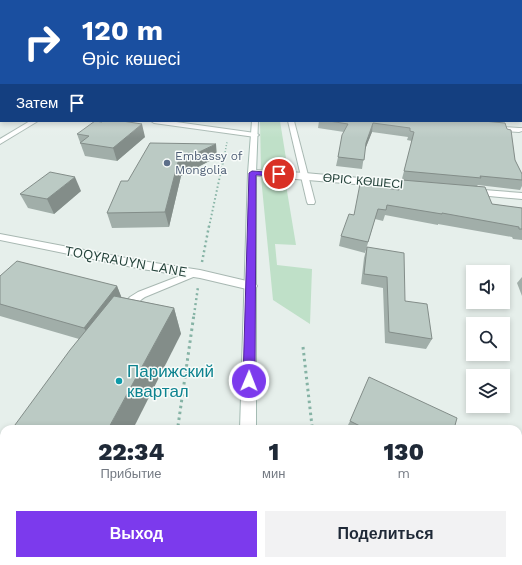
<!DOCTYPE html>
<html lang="ru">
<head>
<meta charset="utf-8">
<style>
	:root { --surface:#fff; --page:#f2f2f3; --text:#1f2937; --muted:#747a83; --accent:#7c3aed }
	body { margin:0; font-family:"Work Sans",sans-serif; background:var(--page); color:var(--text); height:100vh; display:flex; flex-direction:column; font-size:15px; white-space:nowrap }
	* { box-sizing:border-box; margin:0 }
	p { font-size:13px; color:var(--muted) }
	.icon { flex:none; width:22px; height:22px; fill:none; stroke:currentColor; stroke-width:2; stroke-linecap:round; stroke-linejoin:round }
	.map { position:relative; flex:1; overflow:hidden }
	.panel { position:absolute; left:0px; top:425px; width:522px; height:140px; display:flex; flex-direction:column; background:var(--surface); border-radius:12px 12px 0 0; box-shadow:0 2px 6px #0003 }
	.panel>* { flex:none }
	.guide { position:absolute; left:0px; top:0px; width:522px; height:122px; box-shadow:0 2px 6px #0003; background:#1a4fa0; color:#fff; overflow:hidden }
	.controls { position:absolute; left:466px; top:265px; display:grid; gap:8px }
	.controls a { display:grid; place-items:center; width:44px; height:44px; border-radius:0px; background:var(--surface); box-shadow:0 2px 6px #0003; font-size:20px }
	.pin { position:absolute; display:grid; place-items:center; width:34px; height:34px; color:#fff; margin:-17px; border:2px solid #fff; border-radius:50%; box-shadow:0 1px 4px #0007 }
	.me { position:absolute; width:44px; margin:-22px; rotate:1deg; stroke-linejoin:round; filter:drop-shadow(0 0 3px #0008) }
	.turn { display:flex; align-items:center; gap:14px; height:84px; padding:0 16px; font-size:18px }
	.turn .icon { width:52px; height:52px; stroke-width:2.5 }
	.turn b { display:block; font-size:28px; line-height:34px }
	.then { display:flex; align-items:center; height:38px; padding:0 16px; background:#0003; gap:8px; font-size:15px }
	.eta { display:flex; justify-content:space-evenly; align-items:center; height:68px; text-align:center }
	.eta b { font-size:24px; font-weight:800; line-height:28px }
	.primary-button { display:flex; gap:8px; margin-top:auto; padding:8px 16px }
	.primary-button a { flex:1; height:46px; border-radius:0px; background:var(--accent); color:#fff; font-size:16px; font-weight:800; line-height:46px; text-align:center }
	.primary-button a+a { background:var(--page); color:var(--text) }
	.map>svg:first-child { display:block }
</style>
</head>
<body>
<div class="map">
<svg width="522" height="565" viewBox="0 0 522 565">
	<rect width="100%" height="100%" fill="#e6efeb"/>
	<!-- green -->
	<g fill="#bfe0c8">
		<polygon points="260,121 280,121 288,171 261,170"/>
		<polygon points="261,177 285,179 296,245 275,244 277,265 312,269 310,324 273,300"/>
	</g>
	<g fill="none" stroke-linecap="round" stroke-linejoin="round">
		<defs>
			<g id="lane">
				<polygon points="288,121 294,121 315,202 314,204 308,204 307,202"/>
				<path d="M195 270 198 271 200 273 198 275 145 297C137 301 130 315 121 312L120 309 130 297 138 292Z"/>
			</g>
			<g id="street">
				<rect x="521" y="86" width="1" height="4"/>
				<rect x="0" y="99" width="1" height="4"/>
				<polygon points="30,121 38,121 0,144 0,139"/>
				<polygon points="151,121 169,121 255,133 259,135 255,137 154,123"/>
				<polygon points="490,126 519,128 522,128 522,131 519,132 493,130 490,130"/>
				<polygon points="252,170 305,173 415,183 420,186 415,189 249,175 248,173"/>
				<polygon points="471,189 522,193 522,199 468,194 466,192 468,190"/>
				<polygon points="0,234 142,261 200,270 251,282 255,283 257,286 255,289 251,290 200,278 142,269 0,240"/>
			</g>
			<g id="secondary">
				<polygon points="252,121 258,121 256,173 256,429 240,429 248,173"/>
				<rect x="234" y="561" width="20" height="4"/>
			</g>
		</defs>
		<!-- lane casing -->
		<use href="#lane" stroke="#a8b8b2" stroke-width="2"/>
		<!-- street casing -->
		<use href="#street" stroke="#a8b8b2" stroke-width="2"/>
		<!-- secondary casing -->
		<use href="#secondary" stroke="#a4bbb3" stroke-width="2"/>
		<!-- path-far4 -->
		<polyline stroke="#86b3a5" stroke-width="1.5" stroke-dasharray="1 2" stroke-linecap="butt" points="224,158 227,142"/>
		<!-- path-far3 -->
		<polyline stroke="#86b3a5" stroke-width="2" stroke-dasharray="1.5 2.5" stroke-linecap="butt" points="209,227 224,157"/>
		<!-- path-far2 -->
		<g stroke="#86b3a5" stroke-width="2.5" stroke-dasharray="2 3" stroke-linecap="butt">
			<polyline points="202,262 209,226"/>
			<polyline points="194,315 198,287"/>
		</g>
		<!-- path-far1 -->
		<g stroke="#86b3a5" stroke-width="3" stroke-dasharray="2.5 3.5" stroke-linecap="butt">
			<polyline points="303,347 312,426"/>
			<polyline points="178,426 194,314"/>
		</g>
		<!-- path -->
		<g stroke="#86b3a5" stroke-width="4" stroke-dasharray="3 4.5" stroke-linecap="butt">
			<polyline points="312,425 312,429"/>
			<polyline points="177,429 178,425"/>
			<polyline points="0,473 4,474"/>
			<polyline points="158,561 158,565"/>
			<polyline points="326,561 326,565"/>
		</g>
		<!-- lane -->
		<use href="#lane" fill="#fff" fill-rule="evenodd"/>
		<!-- street -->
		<use href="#street" fill="#fff" fill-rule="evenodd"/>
		<!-- secondary -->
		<use href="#secondary" fill="#fff" fill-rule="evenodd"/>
	</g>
	<!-- wall -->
	<g fill="#a1aea9">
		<rect x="0" y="59" width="1" height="29"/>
		<rect x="521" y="59" width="1" height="25"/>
		<polygon points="319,121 500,121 499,123 515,160 522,174 522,186 520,190 478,185 477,186 492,204 522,208 522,240 513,239 512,237 438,224 438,225 385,215 383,221 375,219 365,253 339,246 341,236 354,215 399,190 412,141 407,140 408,137 372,132 365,149 362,169 336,166 338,157 344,132 318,128"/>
		<polygon points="77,134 145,137 117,161 85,156"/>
		<polygon points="217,157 181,176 169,227 112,228 107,213 128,181"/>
		<polygon points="81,191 54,214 28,208 20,194"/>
		<polygon points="367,247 432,339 426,349 385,343 383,288 361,284 364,258"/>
		<polygon points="0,276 117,286 121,297 174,308 181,334 79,339 0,316"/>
		<polygon points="522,277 522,296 517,283"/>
		<polygon points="350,421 454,429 346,429"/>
		<polygon points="357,561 518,561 522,565 357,565"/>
	</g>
	<!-- shaded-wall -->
	<g fill="#838d89">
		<polygon points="373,123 372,132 364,152 366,143"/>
		<polygon points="142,124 145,137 117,161 113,148"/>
		<polygon points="216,144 217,157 181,176 169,227 165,212 178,162"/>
		<polygon points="75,177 81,191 54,214 47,199"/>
		<polygon points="117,286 123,301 92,342 84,328"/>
		<polygon points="174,308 181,334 133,429 108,429"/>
	</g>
	<!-- building -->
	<g fill="#bbcac4" stroke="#838d89">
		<rect x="0" y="59" width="1" height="21"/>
		<rect x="521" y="59" width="1" height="16"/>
		<polygon points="95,121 102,122 103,121 122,121 142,124 113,148 80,143 89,136 77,134"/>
		<polygon points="329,121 483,121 505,123 507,129 511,130 515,160 522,174 522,180 480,176 481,178 404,171 414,132 410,131 410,128 373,123 366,143 364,160 338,157 342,135 348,124"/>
		<polygon points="150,143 216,144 178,162 165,212 107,213 121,181 128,181"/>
		<polygon points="50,172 75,177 47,199 20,194"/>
		<polygon points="402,180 485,187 492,204 522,208 522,229 519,229 519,227 442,213 442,214 387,205 386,210 378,209 368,242 341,236 349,214 354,215 360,184 399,190"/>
		<polygon points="367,247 404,253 405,301 427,304 432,339 389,332 387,277 364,274"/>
		<polygon points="17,261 117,286 84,328 0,304 0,276"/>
		<polygon points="114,296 174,308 108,429 12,429 70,350"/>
		<polygon points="369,377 457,418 454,429 366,429 350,421"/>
		<polygon points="518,535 522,536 522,565 372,565 371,561 518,561"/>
	</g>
	<!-- sky -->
	<linearGradient id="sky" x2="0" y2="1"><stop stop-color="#84bce0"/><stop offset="0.43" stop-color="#f4f8f6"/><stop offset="1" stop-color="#f4f8f6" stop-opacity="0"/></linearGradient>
	<rect width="522" height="138" fill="url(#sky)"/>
	<!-- route -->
	<polygon fill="#7c3aed" stroke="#51269a" points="252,171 279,173 282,174 279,176 256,175 255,381 253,385 249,387 245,385 243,381 249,173"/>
	<!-- markers -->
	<circle fill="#5c6f8a" stroke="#f7fbf9" stroke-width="1.5" cx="167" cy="163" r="4"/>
	<circle fill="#0f9aa8" stroke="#f7fbf9" stroke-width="1.5" cx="119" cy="381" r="4"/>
	<g text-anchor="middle" stroke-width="3" stroke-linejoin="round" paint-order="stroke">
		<!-- far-service labels -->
		<g font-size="12" fill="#4e5e75" stroke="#f7fbf9" text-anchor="start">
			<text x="175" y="160">Embassy of<tspan x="175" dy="14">Mongolia</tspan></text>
		</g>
		<!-- far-street labels -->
		<g font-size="12" fill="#24423a" stroke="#f7fbf9">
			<text transform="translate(363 181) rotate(5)" y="4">ӨРІС КӨШЕСІ</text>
		</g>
		<!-- street labels -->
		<g font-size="14" fill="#24423a" stroke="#f7fbf9">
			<text transform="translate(126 261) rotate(10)" y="5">TOQYRAUYN LANE</text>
		</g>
		<!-- near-culture labels -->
		<g font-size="17" fill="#0d838f" stroke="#f7fbf9" text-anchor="start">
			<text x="127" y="377">Парижский<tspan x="127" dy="20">квартал</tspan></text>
		</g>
	</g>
</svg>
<div class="controls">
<a><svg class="icon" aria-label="sound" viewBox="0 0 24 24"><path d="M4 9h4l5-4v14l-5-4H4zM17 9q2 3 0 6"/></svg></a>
<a><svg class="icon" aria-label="search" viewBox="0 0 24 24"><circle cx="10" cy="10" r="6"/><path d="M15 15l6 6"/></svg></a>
<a><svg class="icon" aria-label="layers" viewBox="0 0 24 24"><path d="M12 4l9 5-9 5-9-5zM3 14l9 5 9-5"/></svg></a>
</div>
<div class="pin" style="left:279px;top:174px;background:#d93025"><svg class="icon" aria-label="arrive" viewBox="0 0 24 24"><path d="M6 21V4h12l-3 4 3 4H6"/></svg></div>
<svg class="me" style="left:249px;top:381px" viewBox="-20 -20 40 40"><circle r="17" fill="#7c3aed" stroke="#fff" stroke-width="3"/><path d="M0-11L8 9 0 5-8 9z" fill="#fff"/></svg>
<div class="guide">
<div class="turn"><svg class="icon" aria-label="right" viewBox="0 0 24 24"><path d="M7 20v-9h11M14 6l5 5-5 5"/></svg><div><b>120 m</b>Өріс көшесі</div></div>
<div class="then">Затем<svg class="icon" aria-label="arrive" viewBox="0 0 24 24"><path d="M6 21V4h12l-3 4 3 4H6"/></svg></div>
</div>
<section class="panel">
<div class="eta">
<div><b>22:34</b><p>Прибытие</p></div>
<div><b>1</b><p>мин</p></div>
<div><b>130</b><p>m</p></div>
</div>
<div class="primary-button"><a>Выход</a><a>Поделиться</a></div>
</section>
</div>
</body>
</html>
